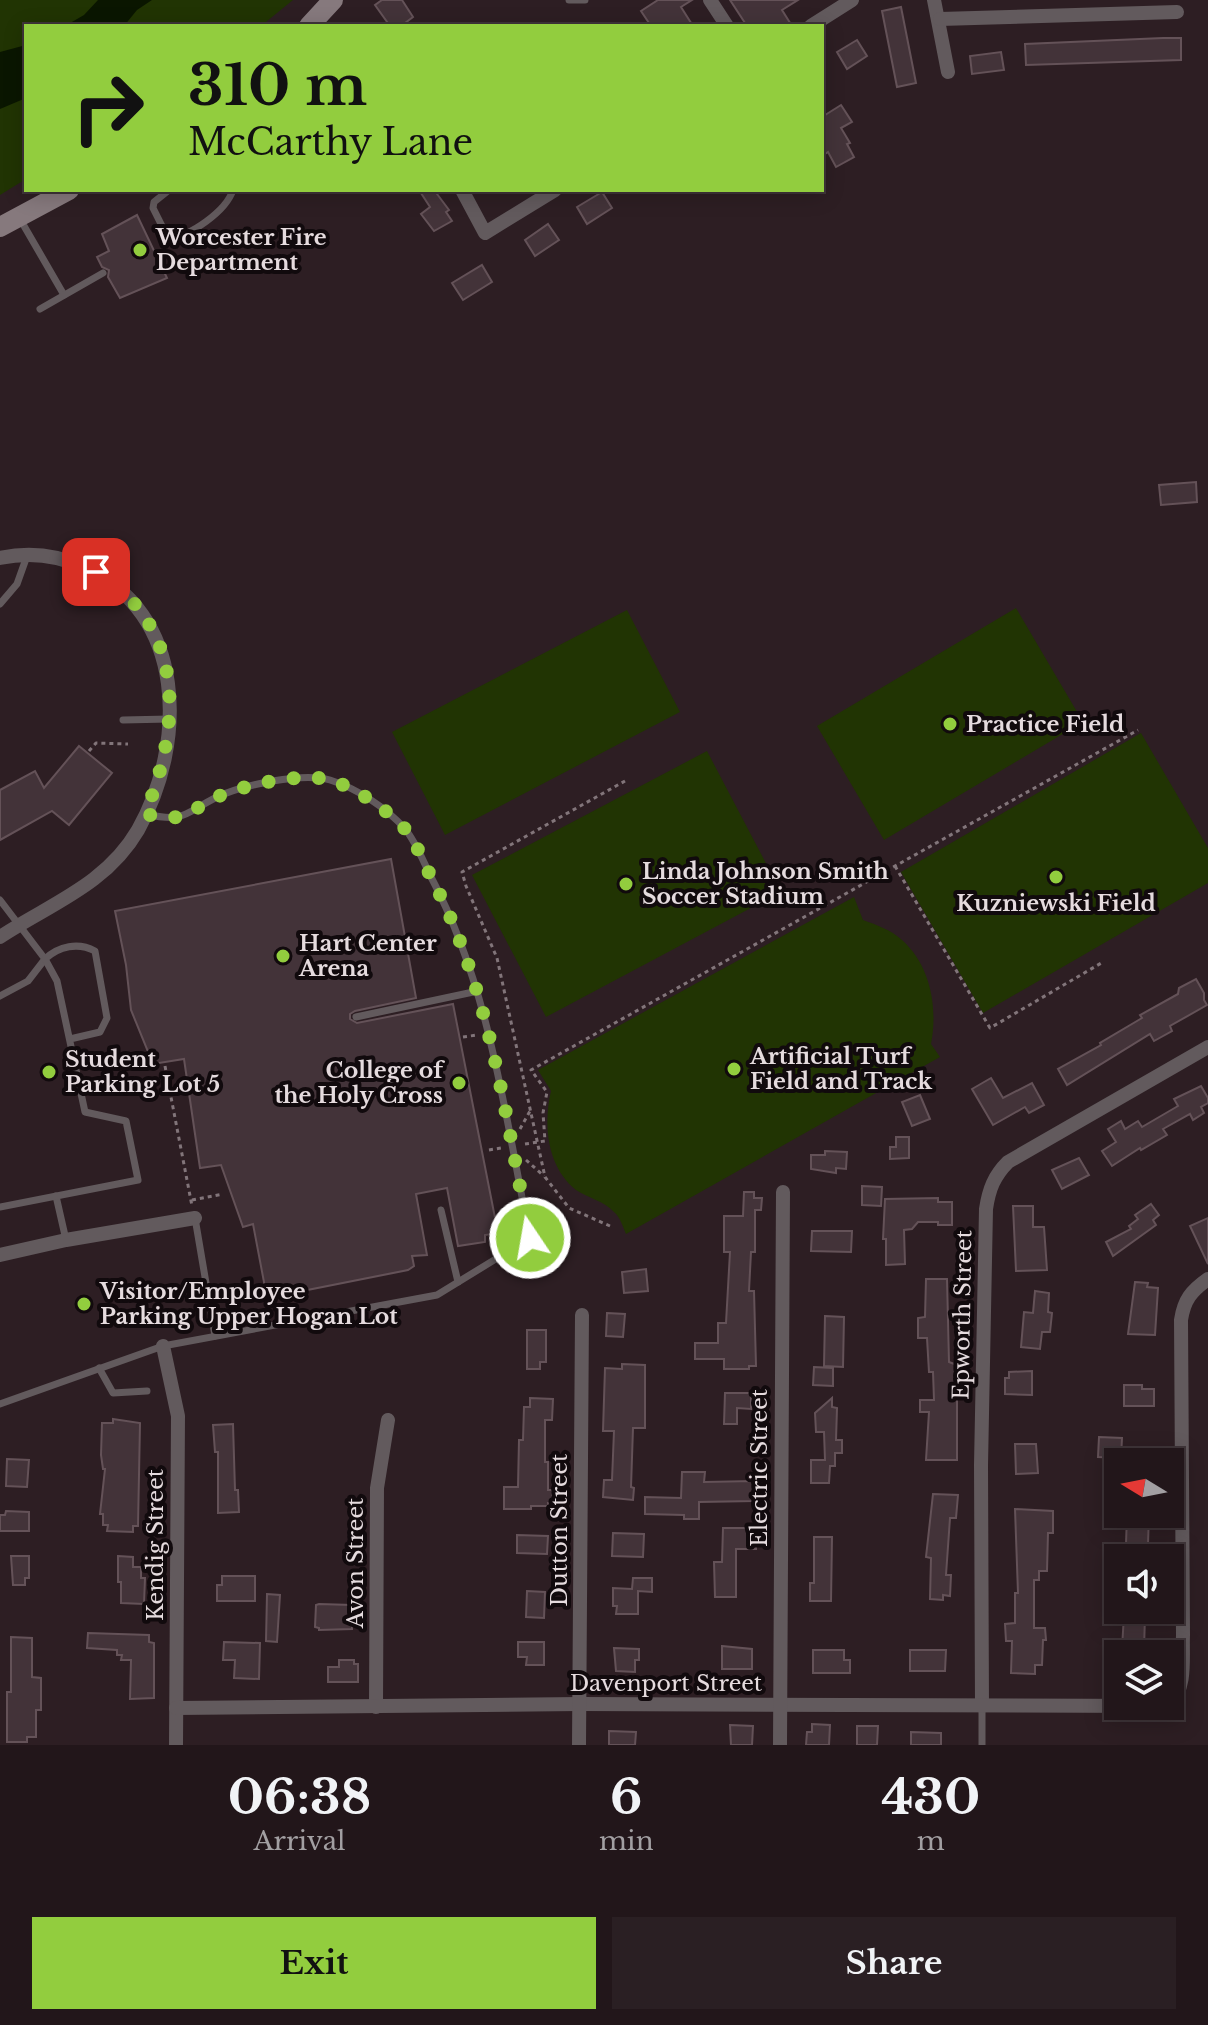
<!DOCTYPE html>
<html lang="en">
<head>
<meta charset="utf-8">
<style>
	:root { --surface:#22161a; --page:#2a1f23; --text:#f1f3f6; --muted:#a29fa2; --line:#3f3539; --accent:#92cd3e }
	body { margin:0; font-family:"Libre Baskerville",serif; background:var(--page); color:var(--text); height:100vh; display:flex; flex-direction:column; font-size:30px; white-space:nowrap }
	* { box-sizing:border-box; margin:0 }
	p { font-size:26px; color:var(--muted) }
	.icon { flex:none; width:44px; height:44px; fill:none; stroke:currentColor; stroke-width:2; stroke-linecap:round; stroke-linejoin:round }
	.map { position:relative; height:1745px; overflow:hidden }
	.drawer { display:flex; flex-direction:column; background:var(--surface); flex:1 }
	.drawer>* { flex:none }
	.top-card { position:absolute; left:24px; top:24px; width:800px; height:168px; border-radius:0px; box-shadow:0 4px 20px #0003,0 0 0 2px var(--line); background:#92cd3e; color:#111; overflow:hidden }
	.needle { width:52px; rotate:280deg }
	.fabs { position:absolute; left:1104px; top:1448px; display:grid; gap:16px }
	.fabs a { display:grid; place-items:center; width:80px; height:80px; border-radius:0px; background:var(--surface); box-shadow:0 4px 20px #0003,0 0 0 2px var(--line); font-size:40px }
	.pin { position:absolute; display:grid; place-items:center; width:68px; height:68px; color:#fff; margin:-34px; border-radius:16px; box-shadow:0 4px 12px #0006 }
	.me { position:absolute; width:88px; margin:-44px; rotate:348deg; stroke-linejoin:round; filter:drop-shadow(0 0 6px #0008) }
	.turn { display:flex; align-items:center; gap:28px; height:168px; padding:0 32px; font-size:36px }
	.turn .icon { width:104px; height:104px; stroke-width:2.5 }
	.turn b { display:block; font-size:56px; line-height:68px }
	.eta { display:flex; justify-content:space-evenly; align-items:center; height:136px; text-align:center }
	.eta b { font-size:48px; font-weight:700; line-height:56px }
	.action { display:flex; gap:16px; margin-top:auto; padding:16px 32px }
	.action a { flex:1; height:92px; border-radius:0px; background:var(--accent); color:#111; font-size:32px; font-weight:700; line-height:92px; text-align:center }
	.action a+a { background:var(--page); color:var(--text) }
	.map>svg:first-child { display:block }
</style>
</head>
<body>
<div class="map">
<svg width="1208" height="1745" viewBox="0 0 1208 1745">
	<rect width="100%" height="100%" fill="#2d1e23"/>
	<!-- green -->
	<g fill="#213403">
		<polygon points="0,0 293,0 261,26 26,26 26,179 0,195"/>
		<polygon points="1016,608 1083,722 884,840 817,726"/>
		<polygon points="627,610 680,712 445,835 392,732"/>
		<polygon points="1141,733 1208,848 1208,883 983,1013 901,872"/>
		<polygon points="707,751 781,892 546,1017 472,875"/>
		<path d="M854 897 863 920C877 925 891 930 902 940 931 966 938 1008 931 1044L940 1057 626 1234C623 1227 620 1217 614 1212 604 1201 588 1198 576 1190 547 1167 543 1125 551 1091L538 1070Z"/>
	</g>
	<!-- water -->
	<g fill="#0a1600">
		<polygon points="98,0 152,0 137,10 124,26 65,26 84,15"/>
		<polygon points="26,45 26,98 0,109 0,52"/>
	</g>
	<!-- building -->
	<g fill="#433339" stroke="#645258" stroke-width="2">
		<polygon points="382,0 402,0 413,17 401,26 390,26 375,5"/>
		<polygon points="658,0 692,0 681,7 693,26 651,26 641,11"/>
		<polygon points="730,0 798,0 782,10 792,26 747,26"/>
		<polygon points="901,7 916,83 897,87 882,11"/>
		<polygon points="1163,38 1181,38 1181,60 1026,65 1025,44"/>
		<polygon points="857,40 867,56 847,69 837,52"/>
		<polygon points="1001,52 1004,70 972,74 970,56"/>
		<polygon points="841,105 852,122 841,128 850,143 847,144 854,157 836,167 828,152 822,156 822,117"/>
		<polygon points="419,190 434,190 449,210 446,212 452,221 434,231 421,214 430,207"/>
		<polygon points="602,192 612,208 587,224 577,207"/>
		<polygon points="137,215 167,278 120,298 108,277 109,270 102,267 97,257 109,251 102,234"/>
		<polygon points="548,224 559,240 535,256 525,240"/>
		<polygon points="482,265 492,282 463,300 452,283"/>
		<polygon points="1196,482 1197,502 1161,505 1159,485"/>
		<polygon points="79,746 112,773 69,825 52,811 0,840 0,790 35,771 44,788"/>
		<polygon points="391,859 416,998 355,1011 350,1014 350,1019 357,1023 453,1004 498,1233 485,1235 485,1242 458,1246 447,1188 416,1194 427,1255 412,1256 414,1266 408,1270 267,1298 253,1224 243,1227 221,1165 200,1168 184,1059 153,1064 131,1010 126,965 115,911"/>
		<polygon points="1196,979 1204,993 1204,1000 1207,1005 1170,1026 1172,1031 1154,1041 1150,1034 1067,1085 1058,1069 1101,1045 1100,1043 1142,1018 1140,1015 1178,994 1179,988"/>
		<polygon points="991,1078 1003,1098 1032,1083 1044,1105 1029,1113 1025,1107 993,1125 972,1089"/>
		<polygon points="1201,1086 1208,1098 1208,1103 1201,1107 1204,1113 1193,1120 1190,1114 1163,1129 1167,1135 1141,1150 1140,1148 1112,1166 1102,1151 1116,1142 1108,1129 1121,1121 1125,1129 1138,1121 1142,1127 1178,1106 1174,1099"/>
		<polygon points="920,1095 930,1119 912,1126 902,1102"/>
		<polygon points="896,1137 909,1137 909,1158 890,1159 890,1147 896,1147"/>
		<polygon points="825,1151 847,1152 846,1169 836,1168 836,1173 811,1169 811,1155 825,1155"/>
		<polygon points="1079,1158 1089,1175 1062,1189 1052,1170"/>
		<polygon points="862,1186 882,1187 881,1206 862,1205"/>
		<polygon points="744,1192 754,1192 754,1198 762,1198 761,1210 755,1210 755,1252 751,1252 749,1291 754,1291 756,1366 749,1366 749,1369 724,1369 724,1359 695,1359 695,1343 718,1343 718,1323 726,1323 730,1252 724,1252 724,1216 743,1216"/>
		<polygon points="938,1198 938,1202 952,1202 952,1225 938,1225 938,1222 918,1222 912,1229 904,1230 905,1264 886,1265 886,1239 883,1239 885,1199"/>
		<polygon points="1151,1204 1159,1215 1153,1220 1156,1225 1113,1256 1106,1242 1131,1229 1129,1226 1138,1219 1135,1215"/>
		<polygon points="1013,1206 1033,1206 1033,1227 1044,1227 1047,1270 1016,1271"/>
		<polygon points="1208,1218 1208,1264 1190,1226"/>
		<polygon points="812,1231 852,1231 851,1252 811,1251"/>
		<polygon points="646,1269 648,1291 624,1293 622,1272"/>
		<polygon points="926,1279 947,1279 949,1362 957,1365 957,1460 926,1460 929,1412 920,1412 920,1400 934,1400 933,1372 929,1372 927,1338 918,1338 918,1318 925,1317"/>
		<polygon points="1135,1282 1148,1283 1147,1287 1158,1288 1155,1335 1128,1334"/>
		<polygon points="1035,1291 1049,1293 1048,1312 1052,1313 1050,1332 1042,1332 1040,1349 1021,1347 1024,1312 1033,1313"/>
		<polygon points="607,1313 625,1314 623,1337 606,1336"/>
		<polygon points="825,1316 844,1317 843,1367 824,1366"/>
		<polygon points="527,1330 546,1330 546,1362 540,1362 540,1369 527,1369"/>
		<polygon points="622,1364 645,1365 645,1428 633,1428 631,1487 634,1488 633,1500 603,1497 604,1480 612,1480 614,1431 603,1431 605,1368 622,1369"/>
		<polygon points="814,1367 833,1368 833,1386 813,1385"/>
		<polygon points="1032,1371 1032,1395 1005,1394 1005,1378 1009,1378 1009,1372"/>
		<polygon points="1124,1385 1142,1385 1142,1389 1154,1389 1154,1406 1124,1406"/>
		<polygon points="725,1393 751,1393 751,1409 737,1408 737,1424 724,1424"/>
		<polygon points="530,1398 553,1399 552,1420 545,1420 545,1462 548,1462 548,1490 552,1490 552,1503 548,1503 548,1506 531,1506 531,1509 504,1509 504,1487 518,1487 519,1440 523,1440 524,1407 530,1407"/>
		<polygon points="832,1398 832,1407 837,1408 836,1440 842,1440 842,1453 835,1453 835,1466 830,1466 829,1483 811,1483 811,1460 825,1460 824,1432 816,1432 815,1413"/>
		<polygon points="113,1419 140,1423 138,1526 133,1526 133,1532 107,1531 108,1525 103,1525 103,1514 100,1514 105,1469 103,1469 101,1455 102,1423 113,1423"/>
		<polygon points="233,1424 235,1490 238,1490 239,1512 218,1513 218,1452 215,1452 213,1425"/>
		<polygon points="1099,1437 1122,1438 1121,1458 1098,1457"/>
		<polygon points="1015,1444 1036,1444 1038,1473 1016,1474"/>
		<polygon points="7,1459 29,1460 27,1487 6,1486"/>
		<polygon points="682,1472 705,1472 704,1482 754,1481 754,1501 699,1502 699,1519 684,1519 684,1515 645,1514 645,1497 681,1498"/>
		<polygon points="933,1494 958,1495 956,1518 950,1518 946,1575 951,1575 950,1596 943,1595 943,1600 930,1599 931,1558 926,1557"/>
		<polygon points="1015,1509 1053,1511 1053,1533 1048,1533 1047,1571 1039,1571 1039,1580 1034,1580 1034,1628 1045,1628 1046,1640 1043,1640 1042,1665 1035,1665 1035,1674 1011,1673 1012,1641 1006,1641 1005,1624 1015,1623 1015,1593 1018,1593"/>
		<polygon points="6,1511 29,1512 29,1531 0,1531 0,1515 5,1515"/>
		<polygon points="1127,1514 1149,1514 1148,1544 1126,1544"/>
		<polygon points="723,1528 756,1528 756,1549 736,1549 736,1597 715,1597 714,1562 722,1562"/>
		<polygon points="613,1533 644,1534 643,1557 612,1556"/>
		<polygon points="517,1535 548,1536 547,1554 517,1553"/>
		<polygon points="814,1537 832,1537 831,1601 810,1601 810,1583 814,1583"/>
		<polygon points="11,1556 29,1556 29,1578 25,1578 25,1585 13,1585"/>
		<polygon points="118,1556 133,1557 133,1567 141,1567 141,1578 145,1578 144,1604 121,1603 121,1582 118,1582"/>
		<polygon points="222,1576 255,1576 255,1601 217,1601 217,1585 222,1585"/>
		<polygon points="633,1578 652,1578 652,1592 638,1591 638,1614 616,1614 617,1606 613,1606 613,1588 632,1589"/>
		<polygon points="527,1591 545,1592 544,1618 526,1617"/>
		<polygon points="267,1594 280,1595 277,1642 266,1641"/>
		<polygon points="319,1604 352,1605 352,1611 357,1611 357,1623 352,1623 352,1629 319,1630 319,1628 315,1627 316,1605"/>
		<polygon points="1124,1615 1145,1616 1144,1649 1122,1648"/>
		<polygon points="88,1633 149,1635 149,1642 154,1643 154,1698 130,1699 131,1660 121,1660 122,1655 117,1655 117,1650 87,1648"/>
		<polygon points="11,1637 32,1638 32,1677 41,1678 41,1710 36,1710 36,1737 27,1737 27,1742 7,1742 7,1692 11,1692"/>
		<polygon points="224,1642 260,1643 259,1679 234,1678 235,1660 223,1660"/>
		<polygon points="518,1642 544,1642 544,1665 526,1665 527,1657 518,1657"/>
		<polygon points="722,1646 752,1649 752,1669 722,1669"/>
		<polygon points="614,1648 639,1649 639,1660 635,1660 635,1672 616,1671"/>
		<polygon points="813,1650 844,1650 844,1660 850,1660 850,1673 813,1673"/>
		<polygon points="910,1650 946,1650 945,1671 910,1671"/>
		<polygon points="339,1660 354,1660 354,1664 358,1664 358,1682 328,1682 328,1667 339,1667"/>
		<polygon points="812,1724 830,1725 829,1745 806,1745 807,1732 812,1732"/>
		<polygon points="730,1725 753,1726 752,1745 731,1745"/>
		<polygon points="857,1726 878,1726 877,1745 857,1745"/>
		<polygon points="609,1731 636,1732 635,1745 609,1745"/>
		<polygon points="911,1732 941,1733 941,1745 911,1745"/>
	</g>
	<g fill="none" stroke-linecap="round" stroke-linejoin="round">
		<!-- path -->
		<g stroke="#82757a" stroke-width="3" stroke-dasharray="4 4" stroke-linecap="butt">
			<polyline points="89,751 96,743 128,744"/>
			<polyline points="895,866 990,1028 1103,962"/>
			<polyline points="463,1037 477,1035"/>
			<polyline points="165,1066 192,1206"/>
			<polyline points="520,1129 530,1111"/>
			<polyline points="525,1144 545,1141 543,1113 547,1092 531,1070 1138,730"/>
			<polyline points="489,1150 501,1148"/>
			<polyline points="526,1160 544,1176"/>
			<polyline points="192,1200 223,1194"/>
			<polyline points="610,1226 569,1208 545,1177 497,958 466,886 462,872 625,781"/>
			<polyline points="221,1296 261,1289"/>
		</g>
		<!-- lane -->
		<g stroke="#625a5d" stroke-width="7">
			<polyline points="569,0 585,0"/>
			<path d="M169 190 154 202 153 208 168 238C190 237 226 211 233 190"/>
			<polyline points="20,219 64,295"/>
			<polyline points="40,309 103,273"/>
			<polyline points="0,604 17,584 27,556"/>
			<polyline points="123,720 169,719"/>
			<polyline points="0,900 45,959 28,981 0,996"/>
			<polyline points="356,1017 478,991"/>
			<polyline points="56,1196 66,1240"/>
			<path d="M0 1207 138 1180 126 1121 85 1112 57 981 45 959C59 946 78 942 95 951L107 1018 100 1032 70 1039"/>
			<polyline points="441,1210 458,1282"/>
			<polyline points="195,1218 215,1336"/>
			<polyline points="99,1368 113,1393 147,1391"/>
			<path d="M0 1404 163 1346 437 1295 530 1238C505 1116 490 988 431 877 423 861 416 842 405 829 387 808 356 788 330 780 302 772 243 785 217 797 183 814 186 823 145 814"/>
			<polyline points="982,1745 982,1706"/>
		</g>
		<!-- street -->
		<g stroke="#625a5d" stroke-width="14">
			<polyline points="710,0 727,26"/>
			<polyline points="934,0 948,72"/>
			<polyline points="940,19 1177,12"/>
			<polyline points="811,26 852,0"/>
			<polyline points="462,190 485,233 555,190"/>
			<path d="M0 558C28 552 57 555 83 567 187 612 187 743 138 830 106 885 50 904 0 937"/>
			<polyline points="0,1255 66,1240 195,1218"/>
			<polyline points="163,1346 178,1416 176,1745"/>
			<path d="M1170 1703C1187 1688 1182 1656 1183 1635L1181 1320C1184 1300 1191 1291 1208 1279"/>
			<path d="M982 1706 981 1465 986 1209C989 1189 994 1176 1008 1162L1208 1047"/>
			<polyline points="376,1707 377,1488 388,1420"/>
			<polyline points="176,1708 580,1704 1155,1706"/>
			<polyline points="579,1745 582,1315"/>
			<polyline points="780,1745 783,1192"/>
		</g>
		<!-- secondary -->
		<g stroke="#86797d" stroke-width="20">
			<polyline points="309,26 333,0"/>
			<polyline points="0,227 69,190"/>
		</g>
	</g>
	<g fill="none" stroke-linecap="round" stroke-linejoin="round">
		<!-- route -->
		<path stroke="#92cd3e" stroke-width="14" stroke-dasharray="0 25.2" d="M96 572C187 627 181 727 145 814 187 823 183 814 217 797 243 785 302 772 330 780 354 787 388 810 405 829 416 842 423 861 431 877 490 988 505 1116 530 1238"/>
	</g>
	<!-- markers -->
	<g fill="#92cd3e" stroke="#110a0d" stroke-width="3">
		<circle cx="140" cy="250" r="8"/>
		<circle cx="950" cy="724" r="8"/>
		<circle cx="1056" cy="877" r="8"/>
		<circle cx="626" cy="884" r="8"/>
		<circle cx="283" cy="956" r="8"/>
		<circle cx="734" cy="1069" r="8"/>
		<circle cx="49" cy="1072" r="8"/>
		<circle cx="459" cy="1083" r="8"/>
		<circle cx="84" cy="1304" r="8"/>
	</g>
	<g text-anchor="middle" stroke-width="8" stroke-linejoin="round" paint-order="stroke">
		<!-- poi labels -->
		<g font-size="22" font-weight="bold" fill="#e5dbde" stroke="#110a0d" text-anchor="start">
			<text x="156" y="245">Worcester Fire<tspan x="156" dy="25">Department</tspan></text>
			<text x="966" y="732">Practice Field</text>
			<text x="642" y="879">Linda Johnson Smith<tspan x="642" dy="25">Soccer Stadium</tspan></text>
			<text x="1056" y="911" text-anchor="middle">Kuzniewski Field</text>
			<text x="299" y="951">Hart Center<tspan x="299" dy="25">Arena</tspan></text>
			<text x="750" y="1064">Artificial Turf<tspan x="750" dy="25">Field and Track</tspan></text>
			<text x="65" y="1067">Student<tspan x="65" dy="25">Parking Lot 5</tspan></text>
			<text x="443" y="1078" text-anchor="end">College of<tspan x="443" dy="25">the Holy Cross</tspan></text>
			<text x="100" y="1299">Visitor/Employee<tspan x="100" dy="25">Parking Upper Hogan Lot</tspan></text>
		</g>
		<!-- street labels -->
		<g font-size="22" fill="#e5dbde" stroke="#110a0d">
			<text transform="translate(962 1315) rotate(-89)" y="8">Epworth Street</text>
			<text transform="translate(759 1468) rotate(-90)" y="8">Electric Street</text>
			<text transform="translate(559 1530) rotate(-90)" y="8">Dutton Street</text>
			<text transform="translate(155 1545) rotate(-90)" y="8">Kendig Street</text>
			<text transform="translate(355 1563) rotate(-90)" y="8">Avon Street</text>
			<text x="666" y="1691">Davenport Street</text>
		</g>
	</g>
</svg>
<div class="fabs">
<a><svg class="needle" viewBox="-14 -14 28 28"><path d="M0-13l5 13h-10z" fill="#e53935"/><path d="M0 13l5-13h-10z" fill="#a29fa2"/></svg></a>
<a><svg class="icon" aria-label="sound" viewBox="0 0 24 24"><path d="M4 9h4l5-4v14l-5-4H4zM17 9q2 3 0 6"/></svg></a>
<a><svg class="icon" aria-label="layers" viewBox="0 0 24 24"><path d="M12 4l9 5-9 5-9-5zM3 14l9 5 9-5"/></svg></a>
</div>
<div class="pin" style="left:96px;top:572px;background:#d93025"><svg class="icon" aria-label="arrive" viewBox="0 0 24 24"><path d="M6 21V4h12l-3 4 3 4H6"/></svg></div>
<svg class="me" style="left:530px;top:1238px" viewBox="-20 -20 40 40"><circle r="17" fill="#92cd3e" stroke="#fff" stroke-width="3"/><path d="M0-11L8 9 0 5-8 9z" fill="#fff"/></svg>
<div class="top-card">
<div class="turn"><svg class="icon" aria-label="right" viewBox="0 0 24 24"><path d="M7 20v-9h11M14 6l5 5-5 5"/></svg><div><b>310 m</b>McCarthy Lane</div></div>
</div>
</div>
<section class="drawer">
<div class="eta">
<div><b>06:38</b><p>Arrival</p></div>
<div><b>6</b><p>min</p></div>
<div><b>430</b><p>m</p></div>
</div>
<div class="action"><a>Exit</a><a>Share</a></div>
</section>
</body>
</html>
